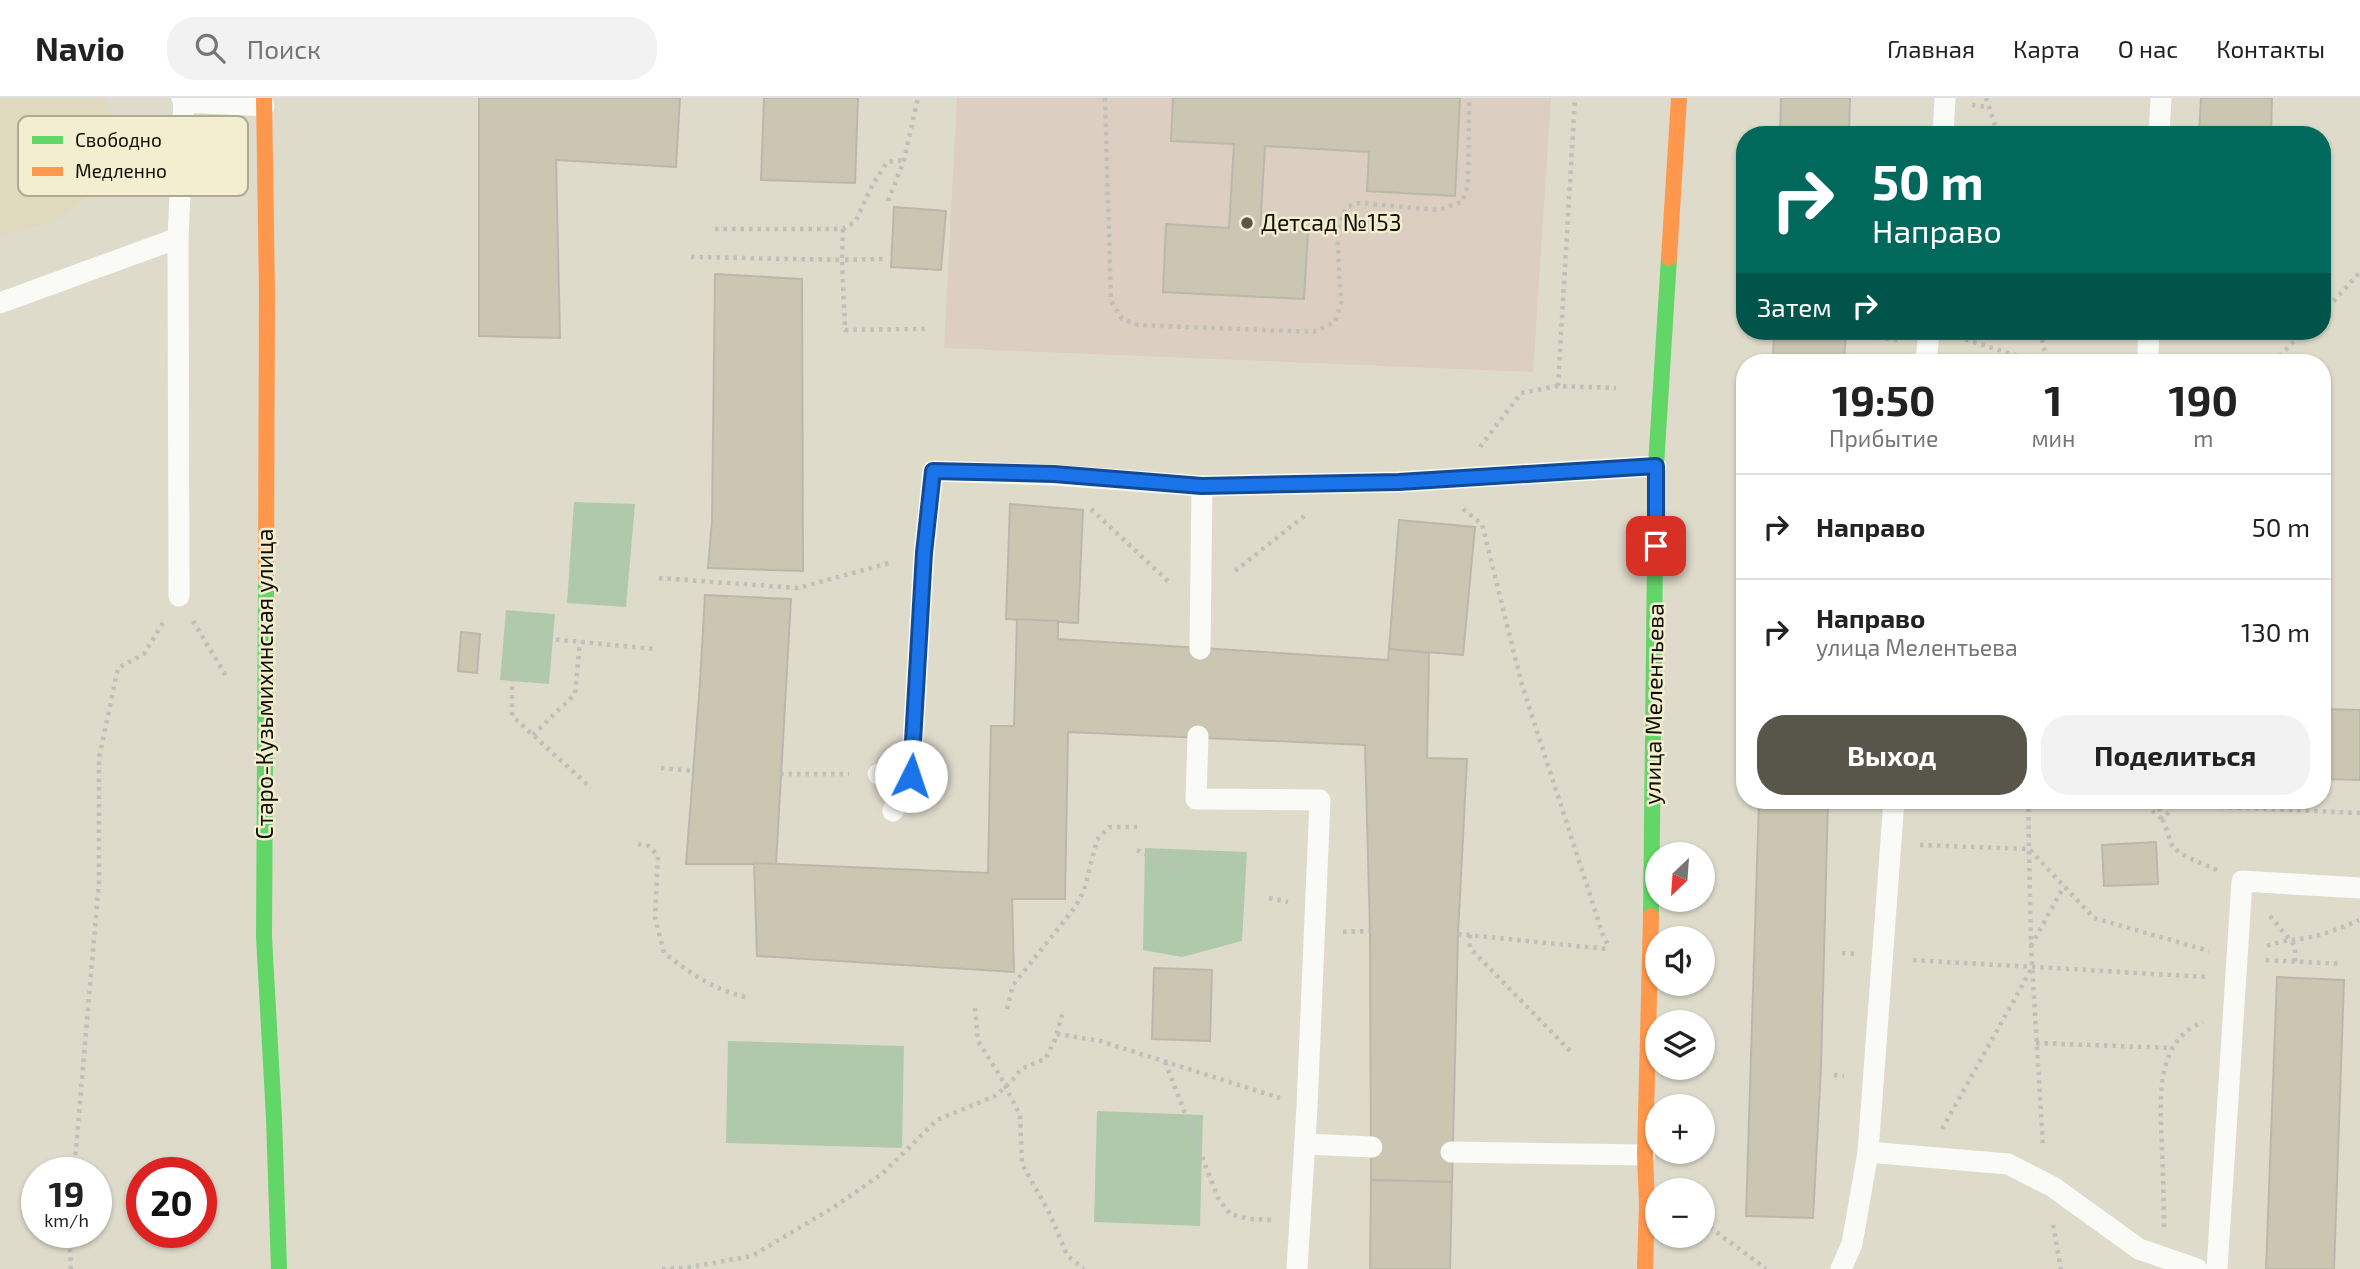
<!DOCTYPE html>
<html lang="ru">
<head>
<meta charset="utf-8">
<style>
	:root { --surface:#fff; --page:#f2f2f2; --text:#222; --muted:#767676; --line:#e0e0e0; --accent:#58564a }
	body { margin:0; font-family:"Exo 2",sans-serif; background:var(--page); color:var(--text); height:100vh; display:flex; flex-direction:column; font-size:26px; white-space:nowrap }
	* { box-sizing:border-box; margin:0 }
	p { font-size:23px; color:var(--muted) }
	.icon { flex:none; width:38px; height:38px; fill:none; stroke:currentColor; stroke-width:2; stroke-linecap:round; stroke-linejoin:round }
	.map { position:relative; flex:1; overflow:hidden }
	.details { position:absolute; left:1736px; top:256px; width:595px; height:455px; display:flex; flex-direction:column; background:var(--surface); border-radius:28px; box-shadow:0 2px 5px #0004 }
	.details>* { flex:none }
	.hud { position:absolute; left:1736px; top:28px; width:595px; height:214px; border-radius:28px; box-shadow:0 2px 5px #0004; background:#00695c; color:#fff; overflow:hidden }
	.needle { width:46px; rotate:205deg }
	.tools { position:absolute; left:1645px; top:744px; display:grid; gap:14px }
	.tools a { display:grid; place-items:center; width:70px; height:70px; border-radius:50%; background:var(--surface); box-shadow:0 2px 5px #0004; font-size:35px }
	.speed { position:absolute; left:21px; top:1059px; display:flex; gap:14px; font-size:35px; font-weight:700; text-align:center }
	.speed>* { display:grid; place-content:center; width:91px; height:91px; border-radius:50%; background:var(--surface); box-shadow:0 2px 5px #0004; line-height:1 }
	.speed small { font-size:18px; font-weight:400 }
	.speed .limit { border:10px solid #d22; background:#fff; color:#111 }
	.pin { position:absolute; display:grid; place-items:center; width:60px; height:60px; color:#fff; margin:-30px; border-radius:14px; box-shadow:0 4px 10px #0006 }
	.me { position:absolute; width:77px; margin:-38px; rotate:4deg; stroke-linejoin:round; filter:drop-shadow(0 0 5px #0008) }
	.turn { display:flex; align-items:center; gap:24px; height:147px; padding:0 21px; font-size:32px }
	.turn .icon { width:91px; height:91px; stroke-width:2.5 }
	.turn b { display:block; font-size:49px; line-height:60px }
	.then { display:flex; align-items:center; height:66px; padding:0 21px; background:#0003; gap:14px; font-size:26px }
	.eta { display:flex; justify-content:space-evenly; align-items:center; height:119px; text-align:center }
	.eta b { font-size:42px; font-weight:700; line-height:49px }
	.primary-button { display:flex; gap:14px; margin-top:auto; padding:14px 21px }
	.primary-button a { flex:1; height:80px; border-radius:28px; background:var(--accent); color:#fff; font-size:28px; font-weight:700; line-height:80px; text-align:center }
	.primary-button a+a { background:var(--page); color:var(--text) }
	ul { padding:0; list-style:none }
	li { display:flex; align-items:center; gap:21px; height:105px; padding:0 21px; border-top:2px solid var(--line) }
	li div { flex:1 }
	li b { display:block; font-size:26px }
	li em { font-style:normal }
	header { display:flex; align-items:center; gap:42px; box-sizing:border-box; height:98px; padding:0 35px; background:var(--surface); border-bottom:2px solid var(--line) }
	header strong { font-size:33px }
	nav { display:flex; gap:38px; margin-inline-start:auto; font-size:24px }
	.search { width:490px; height:63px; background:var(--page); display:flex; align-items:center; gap:18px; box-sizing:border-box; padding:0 24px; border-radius:28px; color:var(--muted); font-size:26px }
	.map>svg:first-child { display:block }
</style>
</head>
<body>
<header>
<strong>Navio</strong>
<div class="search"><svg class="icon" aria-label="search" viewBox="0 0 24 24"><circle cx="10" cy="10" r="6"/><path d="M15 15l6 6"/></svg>Поиск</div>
<nav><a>Главная</a><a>Карта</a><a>О нас</a><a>Контакты</a></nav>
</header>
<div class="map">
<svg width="2360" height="1171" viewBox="0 0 2360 1171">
	<rect width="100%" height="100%" fill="#dedbcb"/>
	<!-- built -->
	<polygon fill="#dfdabe" points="0,0 106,0 124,70 54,123 0,136"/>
	<!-- education -->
	<polygon fill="#dccec0" points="957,0 1551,0 1533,274 944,250"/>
	<!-- green -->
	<g fill="#b1c9ab">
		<polygon points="574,404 635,406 626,509 567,505"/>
		<polygon points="506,512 555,516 549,586 500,582"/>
		<polygon points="1145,750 1247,754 1242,843 1182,859 1143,852"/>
		<polygon points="728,943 904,948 902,1050 726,1045"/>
		<polygon points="1097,1013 1203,1017 1200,1128 1094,1124"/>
	</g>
	<!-- building -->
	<g fill="#cac6b1" stroke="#bab8ab" stroke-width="2">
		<polygon points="479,0 680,0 676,69 556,62 560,240 479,238"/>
		<polygon points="764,0 858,0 855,85 761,82"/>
		<polygon points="1173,0 1460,0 1455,98 1367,93 1369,54 1265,48 1260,131 1308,134 1304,201 1163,194 1166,126 1229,130 1234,46 1171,43"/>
		<polygon points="1781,0 1850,0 1849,37 1780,37"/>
		<polygon points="2201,0 2272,0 2271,37 2199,37"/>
		<polygon points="894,109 946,113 941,172 891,169"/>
		<polygon points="715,176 802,181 803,473 708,470 712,423"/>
		<polygon points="1774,233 1846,233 1844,264 1773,264"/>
		<polygon points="1010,406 1083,412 1078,525 1006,521"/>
		<polygon points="1399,422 1475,429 1463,557 1389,551"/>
		<polygon points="705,497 791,501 776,766 686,766 700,585"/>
		<polygon points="1017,521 1058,523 1058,541 1388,562 1389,551 1429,555 1427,660 1467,661 1458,836 1452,1084 1371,1082 1370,833 1365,647 1068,634 1065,801 1012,801 1014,874 757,858 754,765 988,775 991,628 1014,628"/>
		<polygon points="461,534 480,536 477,575 458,573"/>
		<polygon points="2322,611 2360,612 2360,682 2322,681"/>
		<polygon points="1759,702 1828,702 1821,969 1813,1120 1746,1118"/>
		<polygon points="2156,744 2158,786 2104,788 2102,747"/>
		<polygon points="1154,870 1212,872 1210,943 1152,941"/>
		<polygon points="2277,879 2344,882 2334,1171 2266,1171"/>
		<polygon points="1371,1082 1452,1084 1450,1171 1370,1171"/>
	</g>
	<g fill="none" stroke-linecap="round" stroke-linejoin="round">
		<!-- path -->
		<g stroke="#c0c0ba" stroke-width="4.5" stroke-dasharray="3.5 5" stroke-linecap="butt">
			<polyline points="1105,0 1111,203 1122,221 1138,227 1314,234 1335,224 1341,205 1337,133 1346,109 1360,105 1439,112 1462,104 1468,87 1469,0"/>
			<polyline points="1986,0 1998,37"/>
			<polyline points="1972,7 1989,9"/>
			<polyline points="888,103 904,62 918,0"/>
			<polyline points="715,131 843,131 855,124 872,88 887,64 904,62"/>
			<polyline points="843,131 842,162 884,161"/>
			<polyline points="691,159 842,162 845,232 925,231"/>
			<polyline points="2322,216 2360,174"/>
			<polyline points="2040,233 2047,264"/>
			<polyline points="1860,238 1901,242"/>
			<polyline points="1957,239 2038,264"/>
			<polyline points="2273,264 2305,233"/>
			<polyline points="1558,288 1575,0"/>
			<polyline points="1480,349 1521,295 1558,288 1616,290"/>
			<polyline points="1091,411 1171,486"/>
			<polyline points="1463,411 1482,426 1522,587 1603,837 1609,849"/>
			<polyline points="1235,473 1308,415"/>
			<polyline points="659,480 798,490 893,464"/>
			<polyline points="193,523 226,578"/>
			<polyline points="539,540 655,551"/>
			<polyline points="512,580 512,618 591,690"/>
			<polyline points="533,637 575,596 580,544"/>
			<polyline points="661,670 694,673"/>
			<polyline points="780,676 849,676"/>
			<polyline points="2028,702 2031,849 2043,1049"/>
			<polyline points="2139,702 2163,722"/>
			<polyline points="2157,702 2162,721"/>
			<path d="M638 746 649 748 658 758 655 819 664 855C690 875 714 892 746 899"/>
			<polyline points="1920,747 2029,751 2094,820 2209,853"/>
			<polyline points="1137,752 1185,775"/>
			<polyline points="2217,772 2187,759 2173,750 2163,722 2174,707 2360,715"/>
			<polyline points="1269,800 1288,804"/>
			<polyline points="2270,818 2295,848 2295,864"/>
			<polyline points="1343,834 1370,833"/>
			<polyline points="1458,836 1607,851"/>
			<polyline points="1470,837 1470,850 1572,955"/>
			<polyline points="2031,848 2064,788"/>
			<path d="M2267 848C2282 842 2297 842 2312 839 2328 835 2344 829 2359 822"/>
			<polyline points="1842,855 1855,856"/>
			<polyline points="1913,862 2208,879"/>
			<polyline points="2266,862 2342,866"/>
			<polyline points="975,910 978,943 1000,978 1020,1017 1022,1066 1049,1114 1067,1157 1084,1171"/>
			<polyline points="1007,911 1013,887 1076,808 1084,792 1097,742 1109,729 1137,729"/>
			<polyline points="1057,936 1100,943 1280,1000"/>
			<polyline points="2036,945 2173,950"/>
			<polyline points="1165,964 1218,1100 1230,1116 1249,1121 1271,1122"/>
			<polyline points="1834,977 1844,978"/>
			<polyline points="1942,1031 2032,870"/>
			<polyline points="74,1074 99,783 99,660 118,570 144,556 164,523"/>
			<polyline points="1703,1124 1766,1171"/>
			<polyline points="2053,1127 2061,1171"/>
			<path d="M2164 1129C2164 1103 2163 1078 2162 1053 2161 1008 2152 944 2203 924"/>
			<polyline points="69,1134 71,1171"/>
			<polyline points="662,1171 685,1170 752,1158 834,1109 882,1076 937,1022 995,998 1012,983 1021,971 1045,961 1054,944 1063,914"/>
		</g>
		<!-- lane -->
		<g stroke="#fafaf7" stroke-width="21">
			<polyline points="182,0 184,4 264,8"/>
			<polyline points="1943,37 1945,0"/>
			<polyline points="2159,37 2161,0"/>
			<polyline points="0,205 178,140"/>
			<polyline points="2148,254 2149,233"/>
			<polyline points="1926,264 1929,233"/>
			<polyline points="179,498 178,140 184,4"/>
			<polyline points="1200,551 1202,388"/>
			<polyline points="1198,638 1196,701 1320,702 1307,1009 1297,1171"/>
			<polyline points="878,676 911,678"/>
			<polyline points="893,713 911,678 924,455 933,373 1054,377 1202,388 1399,384 1656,368"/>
			<polyline points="1305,1046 1372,1049"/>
			<polyline points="1451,1054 1645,1057"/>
			<polyline points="1868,1054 2008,1066 2053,1089 2139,1151 2197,1171"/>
			<polyline points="1841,1171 1852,1146 1868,1054 1894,702"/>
			<polyline points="2217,1171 2242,783 2360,790"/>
		</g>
		<!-- fast -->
		<g stroke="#63d668" stroke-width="16">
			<polyline points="266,482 264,839 274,1020 279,1171"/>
			<polyline points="1651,818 1656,368 1669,160"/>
		</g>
		<!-- slow -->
		<g stroke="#ff974d" stroke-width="16">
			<polyline points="264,0 267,195 266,482"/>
			<polyline points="1669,160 1679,0"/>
			<polyline points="1645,1171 1647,1107 1645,1057 1651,818"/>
		</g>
	</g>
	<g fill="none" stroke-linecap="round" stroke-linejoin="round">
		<defs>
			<polyline id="route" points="911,678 924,455 933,373 1054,376 1202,388 1399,384 1656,368 1656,448"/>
		</defs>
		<!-- route casing -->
		<use href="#route" stroke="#114b97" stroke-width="18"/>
		<!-- route -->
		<use href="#route" stroke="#1a73e8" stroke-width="12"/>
	</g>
	<!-- markers -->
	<circle fill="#58564a" stroke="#f3eed0" stroke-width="2.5" cx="1247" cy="125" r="7"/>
	<g text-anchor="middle" stroke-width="5" stroke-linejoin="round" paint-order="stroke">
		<!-- poi labels -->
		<g font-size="23" fill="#100f05" stroke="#f3eed0" text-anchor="start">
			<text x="1261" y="133">Детсад №153</text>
		</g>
		<!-- street labels -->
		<g font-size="23" fill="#100f05" stroke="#f3eed0">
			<text transform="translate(265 586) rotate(-90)" y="8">Старо-Кузьмихинская улица</text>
			<text transform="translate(1654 606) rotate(-89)" y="8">улица Мелентьева</text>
		</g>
	</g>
	<!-- legend -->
	<rect x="18" y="18" width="230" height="80" rx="10" fill="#f3eed0" stroke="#afab93" stroke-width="2"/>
	<rect x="32" y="38" width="31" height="8" fill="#63d668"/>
	<rect x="32" y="69" width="31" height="9" fill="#ff974d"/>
	<g font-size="19" fill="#100f05">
		<text x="75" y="49">Свободно</text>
		<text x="75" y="80">Медленно</text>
	</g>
</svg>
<div class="tools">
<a><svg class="needle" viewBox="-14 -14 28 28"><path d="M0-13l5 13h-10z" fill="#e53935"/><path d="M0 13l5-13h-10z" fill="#767676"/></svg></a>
<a><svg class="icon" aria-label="sound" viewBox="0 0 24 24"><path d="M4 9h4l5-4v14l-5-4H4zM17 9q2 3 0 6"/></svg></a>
<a><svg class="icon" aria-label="layers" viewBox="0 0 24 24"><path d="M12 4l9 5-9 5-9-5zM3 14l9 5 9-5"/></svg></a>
<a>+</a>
<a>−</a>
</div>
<div class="speed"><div>19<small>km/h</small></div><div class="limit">20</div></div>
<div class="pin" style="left:1656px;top:448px;background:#d93025"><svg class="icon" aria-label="arrive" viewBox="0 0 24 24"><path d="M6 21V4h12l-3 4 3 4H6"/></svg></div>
<svg class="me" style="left:911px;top:678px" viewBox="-20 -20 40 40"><circle r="19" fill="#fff"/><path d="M0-13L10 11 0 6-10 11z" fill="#1a73e8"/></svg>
<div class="hud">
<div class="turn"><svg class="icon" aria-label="right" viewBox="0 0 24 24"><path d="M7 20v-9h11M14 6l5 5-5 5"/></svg><div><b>50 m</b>Направо</div></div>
<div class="then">Затем<svg class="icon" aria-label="right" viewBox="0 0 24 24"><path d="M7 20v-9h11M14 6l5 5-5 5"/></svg></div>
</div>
<section class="details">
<div class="eta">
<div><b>19:50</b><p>Прибытие</p></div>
<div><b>1</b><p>мин</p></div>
<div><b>190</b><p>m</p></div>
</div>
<ul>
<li><svg class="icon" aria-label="right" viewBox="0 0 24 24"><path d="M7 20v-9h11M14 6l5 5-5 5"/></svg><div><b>Направо</b></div><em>50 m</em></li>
<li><svg class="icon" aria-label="right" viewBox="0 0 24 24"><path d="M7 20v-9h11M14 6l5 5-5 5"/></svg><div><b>Направо</b><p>улица Мелентьева</p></div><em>130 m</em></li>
</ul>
<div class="primary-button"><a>Выход</a><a>Поделиться</a></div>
</section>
</div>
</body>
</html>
